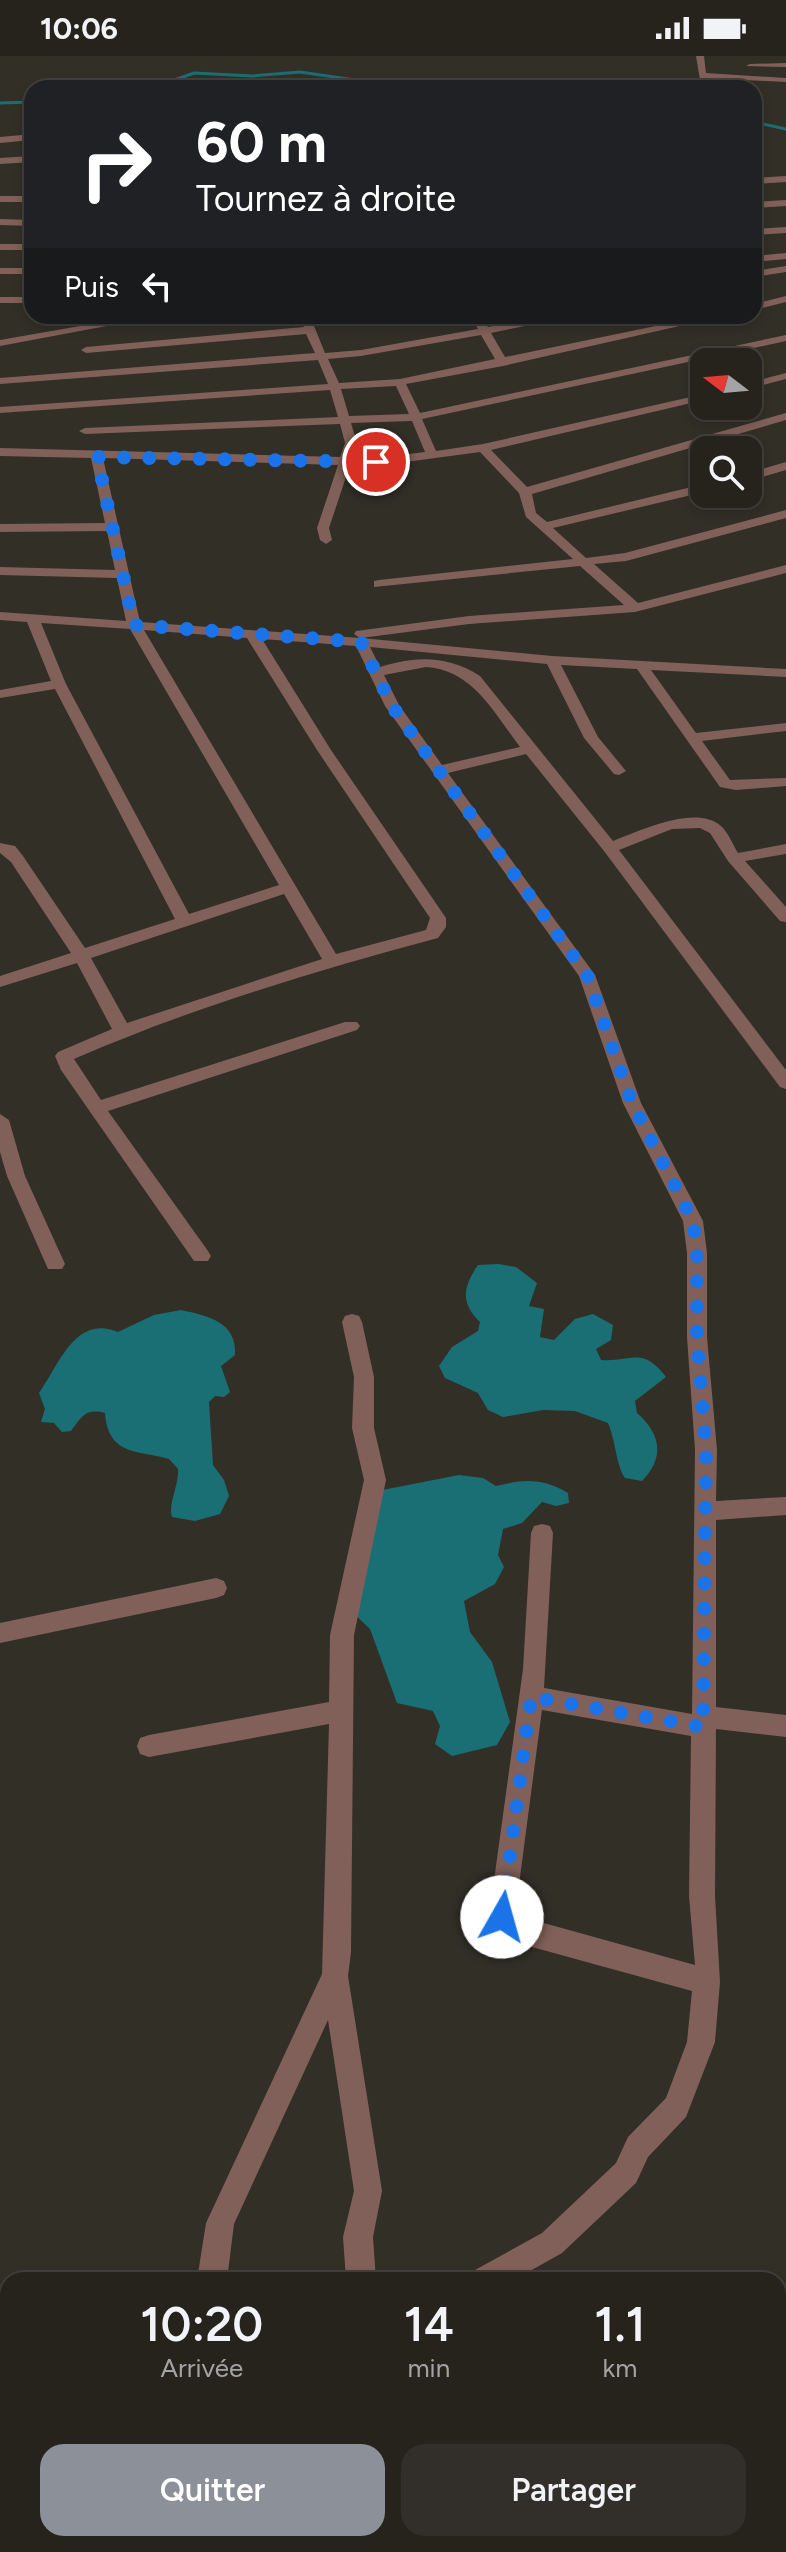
<!DOCTYPE html>
<html lang="fr">
<head>
<meta charset="utf-8">
<style>
	:root { --surface:#26231d; --page:#322f2a; --text:#f1f3f6; --muted:#a4a4a4; --line:#42403b; --accent:#8c9099 }
	body { margin:0; font-family:Figtree,sans-serif; background:var(--page); color:var(--text); height:100vh; display:flex; flex-direction:column; font-size:30px; white-space:nowrap }
	* { box-sizing:border-box; margin:0 }
	p { font-size:26px; color:var(--muted) }
	.icon { flex:none; width:44px; height:44px; fill:none; stroke:currentColor; stroke-width:2; stroke-linecap:round; stroke-linejoin:round }
	.map { position:relative; flex:1; overflow:hidden }
	.details { position:absolute; left:0px; top:2216px; width:786px; height:280px; display:flex; flex-direction:column; background:var(--surface); border-radius:24px 24px 0 0; box-shadow:0 4px 12px #0003,0 0 0 2px var(--line) }
	.details>* { flex:none }
	.guide { position:absolute; left:24px; top:24px; width:738px; height:244px; border-radius:24px; box-shadow:0 4px 12px #0003,0 0 0 2px var(--line); background:#202124; color:#fff; overflow:hidden }
	.needle { width:52px; rotate:286deg }
	.buttons { position:absolute; left:690px; top:292px; display:grid; gap:16px }
	.buttons a { display:grid; place-items:center; width:72px; height:72px; border-radius:16px; background:var(--surface); box-shadow:0 4px 12px #0003,0 0 0 2px var(--line); font-size:40px }
	.pin { position:absolute; display:grid; place-items:center; width:68px; height:68px; color:#fff; margin:-34px; border:4px solid #fff; border-radius:50%; box-shadow:0 2px 8px #0007 }
	.me { position:absolute; width:88px; margin:-44px; rotate:7deg; stroke-linejoin:round; filter:drop-shadow(0 0 6px #0008) }
	.turn { display:flex; align-items:center; gap:28px; height:168px; padding:0 40px; font-size:36px }
	.turn .icon { width:104px; height:104px; stroke-width:2.5 }
	.turn b { display:block; font-size:56px; line-height:68px }
	.then { display:flex; align-items:center; height:76px; padding:0 40px; background:#0003; gap:16px; font-size:30px }
	.eta { display:flex; justify-content:space-evenly; align-items:center; height:136px; text-align:center }
	.eta b { font-size:48px; font-weight:600; line-height:56px }
	.primary-button { display:flex; gap:16px; margin-top:auto; padding:16px 40px }
	.primary-button a { flex:1; height:92px; border-radius:24px; background:var(--accent); color:#fff; font-size:32px; font-weight:600; line-height:92px; text-align:center }
	.primary-button a+a { background:var(--page); color:var(--text) }
	.status { display:flex; justify-content:space-between; align-items:center; height:56px; padding:0 40px; background:var(--surface); direction:ltr }
	.status svg { height:22px; fill:currentColor }
	.map>svg:first-child { display:block }
</style>
</head>
<body>
<div class="status"><b>10:06</b><svg viewBox="0 0 49 12"><path d="M0 12V9h3v3zM5 12V6h3v6zM10 12V3h3v9zM15 12V0h3v12zM26 1h20v11H26zM47 4h2v5h-2z"/></svg></div>
<div class="map">
<svg width="786" height="2496" viewBox="0 0 786 2496">
	<rect width="100%" height="100%" fill="#322f27"/>
	<!-- water -->
	<g fill="#1a6f74">
		<path d="M498 1208 516 1211 537 1227 529 1250 544 1253 540 1281 554 1284 575 1263 593 1258 613 1269 611 1284 596 1293 601 1304C633 1306 642 1290 666 1321L635 1345 637 1357C661 1378 665 1401 642 1425L625 1422C616 1409 616 1386 608 1367L575 1355 543 1354 503 1361 488 1354 478 1337 445 1322 439 1310 452 1291 478 1275 480 1266C460 1247 463 1231 478 1209Z"/>
		<path d="M181 1254C209 1260 237 1266 235 1299L221 1310 230 1336 224 1341 215 1340 209 1346 213 1409 224 1424 229 1440 220 1458 195 1465 172 1461C168 1447 179 1430 178 1413L169 1403C138 1394 108 1400 105 1357 86 1352 82 1360 71 1375L62 1376 54 1367 41 1366 45 1353 39 1337C59 1309 75 1258 118 1276L154 1259Z"/>
		<path d="M459 1419 483 1422 496 1430C524 1423 543 1422 568 1437L569 1447 556 1450 542 1446 522 1467 503 1473 498 1499 504 1511 495 1528 464 1545 470 1576 492 1606 510 1666 497 1689 452 1700 435 1688 440 1670 433 1655 397 1647 370 1573 349 1553 351 1483 369 1465 367 1437Z"/>
	</g>
	<g fill="none" stroke-linecap="round" stroke-linejoin="round">
		<!-- stream -->
		<g stroke="#1a6f74" stroke-width="3">
			<polyline points="424,26 497,29 499,32"/>
			<polyline points="152,32 194,17 252,20 300,16 410,32"/>
			<polyline points="0,47 32,46"/>
			<polyline points="754,66 786,73"/>
		</g>
		<!-- street -->
		<g fill="#806058" fill-rule="evenodd">
			<polygon points="696,0 704,0 706,17 786,22 786,26 707,22 707,30 701,30"/>
			<polygon points="786,7 786,11 746,10 750,8"/>
			<polygon points="32,78 32,84 0,87 0,81"/>
			<polygon points="32,100 32,106 0,108 0,102"/>
			<polygon points="786,120 786,126 754,128 754,122"/>
			<rect x="0" y="140" width="32" height="6"/>
			<polygon points="786,144 786,150 754,152 754,146"/>
			<polygon points="0,163 32,164 32,170 0,169"/>
			<polygon points="786,171 786,177 754,179 754,173"/>
			<rect x="0" y="188" width="32" height="6"/>
			<polygon points="786,197 786,203 754,206 754,200"/>
			<polygon points="786,210 786,216 754,221 754,215"/>
			<rect x="0" y="212" width="32" height="6"/>
			<polygon points="786,240 786,246 754,254 754,248"/>
			<rect x="0" y="241" width="32" height="6"/>
			<polygon points="137,260 160,260 0,290 0,284"/>
			<path d="M299 260H309L311 264 378 260 314 270 325 297 361 294 478 273 471 260H481L488 271 549 260H572L491 277 505 301 704 260H724L503 310 406 328 420 357 786 279V285L422 363 436 395 483 388 704 338V344L491 394 527 431 786 357V364L532 438 536 457 547 466 704 428V436L553 472 586 502 625 497 786 454V462L626 505 594 508 638 547 786 509V517L635 556 469 568 361 582 552 600 786 613V621L651 614 696 677 786 667V675L702 685 730 724 786 722V730L736 734 720 731 637 613 561 609 598 681 626 715 619 719 614 718 584 682 547 608 370 591 380 611C416 600 447 599 480 620L613 785C640 775 695 748 721 770 728 776 733 789 738 797L786 788V798L745 805 786 851V866L780 865 728 805 710 777 700 772 672 773 619 794 786 1014V1033L780 1031 604 795 526 698 448 717 595 919 641 1047 703 1165 707 1197V1281L717 1394 716 1445 786 1441V1459L716 1464V1651L786 1659V1681L716 1673 715 1840 720 1926 715 1986 686 2061 648 2101 636 2127 562 2197 514 2224H470L475 2214 542 2177 616 2107 628 2081 666 2042 687 1986 692 1935 532 1891 496 1877 489 1861 523 1613 531 1477 534 1470 542 1468 550 1470 553 1477 544 1632 692 1658 695 1394 687 1281V1197L683 1165 623 1047 579 920 385 650 356 590 262 583 331 694 446 862V871L438 882C315 915 191 952 74 1003L101 1044 345 966H357L360 970 357 974 108 1055 208 1195 211 1200 208 1205H194L61 1014 55 1000 58 996 112 973 77 907 0 931V920L71 897 11 806 0 797V787L15 790 23 800 85 892 175 863 55 633 0 642V634L51 625 27 566 0 564V556L126 565 117 522 0 519V511L115 514 107 475 0 476V468L105 467 91 402 0 400V392L340 401 345 387 340 368 85 378 79 375 85 372 338 361 330 334 0 357V351L328 328 318 304 0 328V322L315 297 306 278 86 297 81 294 86 291 304 271ZM481 279 495 303 400 323 339 327 328 303 361 300ZM396 330 409 358 349 360 341 333ZM412 365 425 396 376 402H352L357 387 351 367ZM480 396 519 437 526 461 573 503 379 524 374 525V531L580 510 624 549 469 560 356 575 354 578 360 582 140 566 103 402 338 409 317 472 320 484 326 488 332 484 329 472 350 409 376 410ZM41 567 130 573 279 829 189 858 66 628ZM144 574 247 582 317 694 430 862 426 874 336 898ZM426 611C473 614 494 657 520 691L442 709 399 649 384 619ZM284 838 322 903 127 967 91 902ZM542 1654 691 1680 689 1840 695 1909 515 1859Z"/>
			<polygon points="786,317 786,323 748,333 748,327"/>
			<polygon points="786,406 786,414 748,425 748,417"/>
			<polygon points="0,1058 9,1064 25,1120 65,1208 62,1213 48,1213 7,1120 0,1096"/>
			<polygon points="352,1258 359,1260 362,1266 374,1321 374,1372 386,1424 354,1579 351,1896 348,1920 382,2135 373,2181 376,2224 346,2224 343,2181 354,2135 328,1964 234,2168 227,2224 197,2224 206,2167 322,1918 329,1668 149,1701 140,1698 137,1690 140,1682 149,1679 329,1646 330,1579 364,1424 352,1372 354,1321 342,1266 345,1260"/>
			<polygon points="216,1522 224,1525 227,1532 224,1539 216,1542 0,1587 0,1567"/>
			<polygon points="33,2488 75,2488 72,2496 30,2496"/>
		</g>
	</g>
	<g fill="none" stroke-linecap="round" stroke-linejoin="round">
		<!-- route -->
		<polyline stroke="#1a73e8" stroke-width="14" stroke-dasharray="0 25.2" points="376,406 97,401 134,569 361,586 392,650 587,919 632,1047 693,1165 697,1197 697,1281 706,1394 703,1671 531,1641 502,1861"/>
	</g>
</svg>
<div class="buttons">
<a><svg class="needle" viewBox="-14 -14 28 28"><path d="M0-13l5 13h-10z" fill="#e53935"/><path d="M0 13l5-13h-10z" fill="#a4a4a4"/></svg></a>
<a><svg class="icon" aria-label="search" viewBox="0 0 24 24"><circle cx="10" cy="10" r="6"/><path d="M15 15l6 6"/></svg></a>
</div>
<div class="pin" style="left:376px;top:406px;background:#d93025"><svg class="icon" aria-label="arrive" viewBox="0 0 24 24"><path d="M6 21V4h12l-3 4 3 4H6"/></svg></div>
<svg class="me" style="left:502px;top:1861px" viewBox="-20 -20 40 40"><circle r="19" fill="#fff"/><path d="M0-13L10 11 0 6-10 11z" fill="#1a73e8"/></svg>
<div class="guide">
<div class="turn"><svg class="icon" aria-label="right" viewBox="0 0 24 24"><path d="M7 20v-9h11M14 6l5 5-5 5"/></svg><div><b>60 m</b>Tournez à droite</div></div>
<div class="then">Puis<svg class="icon" aria-label="left" viewBox="0 0 24 24"><path d="M17 20v-9H6M10 6l-5 5 5 5"/></svg></div>
</div>
<section class="details">
<div class="eta">
<div><b>10:20</b><p>Arrivée</p></div>
<div><b>14</b><p>min</p></div>
<div><b>1.1</b><p>km</p></div>
</div>
<div class="primary-button"><a>Quitter</a><a>Partager</a></div>
</section>
</div>
</body>
</html>
